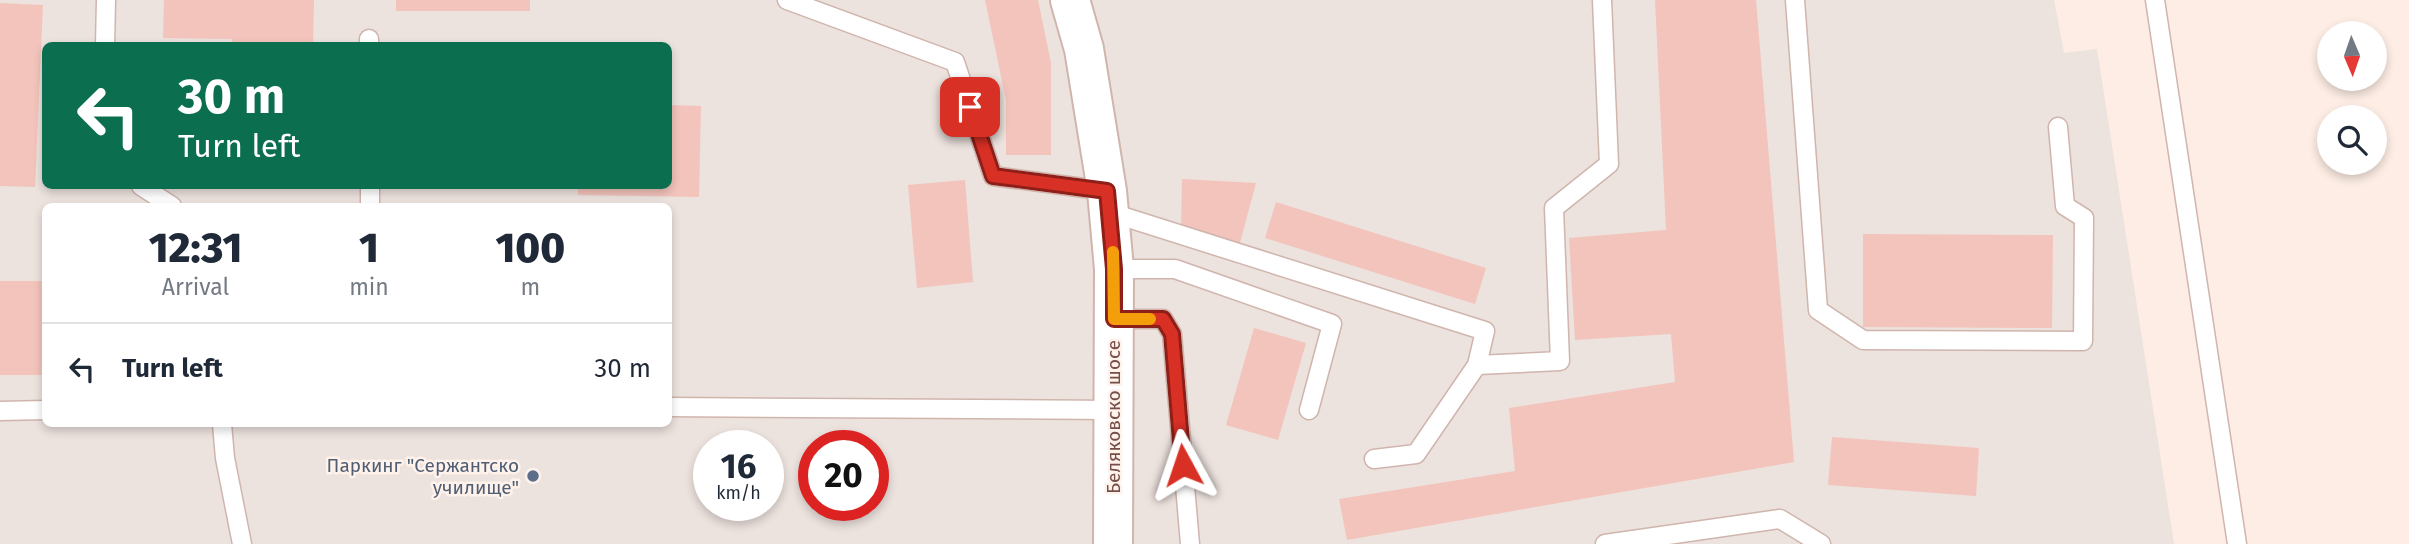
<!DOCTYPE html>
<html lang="en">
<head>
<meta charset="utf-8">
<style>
	:root { --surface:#fff; --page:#f2f2f3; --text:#1f2937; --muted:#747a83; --line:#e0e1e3 }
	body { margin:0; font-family:"Fira Sans",sans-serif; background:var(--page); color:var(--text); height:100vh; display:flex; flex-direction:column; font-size:26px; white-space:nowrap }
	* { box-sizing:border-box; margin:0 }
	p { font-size:23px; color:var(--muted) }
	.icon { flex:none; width:38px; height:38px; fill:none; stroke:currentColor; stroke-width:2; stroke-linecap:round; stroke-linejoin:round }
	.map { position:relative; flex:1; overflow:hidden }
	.details { position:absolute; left:42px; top:203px; width:630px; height:224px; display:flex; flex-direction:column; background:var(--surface); border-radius:10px; box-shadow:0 4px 10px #0003 }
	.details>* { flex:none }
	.banner { position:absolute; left:42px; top:42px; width:630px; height:147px; border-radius:10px; box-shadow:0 4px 10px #0003; background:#0b6e4f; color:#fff; overflow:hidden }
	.needle { width:46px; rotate:178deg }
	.fabs { position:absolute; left:2317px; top:21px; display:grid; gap:14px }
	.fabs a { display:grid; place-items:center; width:70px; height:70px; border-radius:50%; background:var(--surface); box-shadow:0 4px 10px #0003; font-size:35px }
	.speed { position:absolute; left:693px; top:430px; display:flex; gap:14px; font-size:35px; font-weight:700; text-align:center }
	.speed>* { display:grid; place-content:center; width:91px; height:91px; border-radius:50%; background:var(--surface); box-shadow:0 4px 10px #0003; line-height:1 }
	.speed small { font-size:18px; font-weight:400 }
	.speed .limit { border:10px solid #d22; background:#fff; color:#111 }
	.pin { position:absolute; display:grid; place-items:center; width:60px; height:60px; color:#fff; margin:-30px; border-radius:14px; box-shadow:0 4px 10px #0006 }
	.me { position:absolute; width:77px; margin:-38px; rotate:355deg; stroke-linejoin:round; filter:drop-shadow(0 0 5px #0008) }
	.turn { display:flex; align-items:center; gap:24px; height:147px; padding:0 21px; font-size:32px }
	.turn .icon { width:91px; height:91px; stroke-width:2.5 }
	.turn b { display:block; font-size:49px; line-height:60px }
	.eta { display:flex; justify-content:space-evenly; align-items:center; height:119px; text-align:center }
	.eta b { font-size:42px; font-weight:800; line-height:49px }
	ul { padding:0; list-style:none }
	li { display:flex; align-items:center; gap:21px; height:91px; padding:0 21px; border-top:2px solid var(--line) }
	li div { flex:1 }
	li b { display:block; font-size:26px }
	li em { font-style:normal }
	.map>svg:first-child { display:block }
</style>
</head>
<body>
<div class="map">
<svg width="2409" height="544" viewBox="0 0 2409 544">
	<rect width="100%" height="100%" fill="#fdede4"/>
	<!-- industrial -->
	<path fill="#ece2de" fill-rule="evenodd" d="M0 0H2054L2064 53 2097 49 2174 544H0ZM46 46H668V186H46ZM46 206H668V424H46ZM709 446H768V506H709ZM814 446H873V506H814Z"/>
	<!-- building -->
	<g fill="#f3c4bb">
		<polygon points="164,0 314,0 313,46 232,46 232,39 163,38"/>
		<rect x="396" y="0" width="134" height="11"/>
		<polygon points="985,0 1038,0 1051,63 1051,155 1006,155 1006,100"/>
		<polygon points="1655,0 1756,0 1794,462 1347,540 1339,499 1515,471 1509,408 1675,382 1671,334 1575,340 1569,238 1666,230"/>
		<polygon points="0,3 43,5 35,187 0,186"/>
		<polygon points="668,105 701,106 699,197 578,195 578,186 668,186"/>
		<polygon points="1182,179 1256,183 1238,250 1181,230"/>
		<polygon points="965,180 973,282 917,288 908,185"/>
		<polygon points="249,186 310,186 309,189 249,188"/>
		<polygon points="1276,202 1486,268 1475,304 1265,238"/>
		<polygon points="1863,234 2053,235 2052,328 1863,327"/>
		<rect x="0" y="281" width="46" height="94"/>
		<polygon points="1254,328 1306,343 1278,440 1226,425"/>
		<polygon points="1832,437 1979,448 1976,496 1828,485"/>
	</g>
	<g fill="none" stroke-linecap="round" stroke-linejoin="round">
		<defs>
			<g id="service">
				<polyline points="787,0 955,62 993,176 1107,191"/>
				<polyline points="1795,0 1818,310 1863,340 2083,341 2084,218 2065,206 2058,127"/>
				<polyline points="2155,0 2237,544"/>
				<polyline points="369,39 369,46"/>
				<polyline points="105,46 106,0"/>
				<polyline points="141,186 172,206"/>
				<polyline points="370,186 370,206"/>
				<polyline points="1109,212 1485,331 1477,365 1416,454 1374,459"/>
				<polyline points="1114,269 1175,269 1332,324 1309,410"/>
				<polyline points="1114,319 1163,319 1172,334 1190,544"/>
				<polyline points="1477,365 1560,361 1554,208 1609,164 1602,0"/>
				<polyline points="668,407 1113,410"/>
				<polyline points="0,411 46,410"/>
				<polyline points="222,424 225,458 242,544"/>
				<polyline points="1605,544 1780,519 1821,544"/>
			</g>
			<polyline id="tertiary" points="1070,0 1084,49 1107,191 1114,269 1113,544"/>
		</defs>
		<!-- service casing -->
		<use href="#service" stroke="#d0b5ad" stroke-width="21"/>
		<!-- tertiary casing -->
		<use href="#tertiary" stroke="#d0b5ad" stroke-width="42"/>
		<!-- service -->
		<use href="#service" stroke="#fff" stroke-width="18"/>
		<!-- tertiary -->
		<use href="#tertiary" stroke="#fff" stroke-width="38"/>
	</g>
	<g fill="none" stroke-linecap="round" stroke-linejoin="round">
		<defs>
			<polyline id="route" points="970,107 993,176 1107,191 1114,269 1114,319 1163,319 1172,334 1183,465"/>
		</defs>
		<!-- route casing -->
		<use href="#route" stroke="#8d1f18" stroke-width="18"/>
		<!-- route -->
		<use href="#route" stroke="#d93025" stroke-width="12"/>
		<!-- slow -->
		<polyline stroke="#f59e0b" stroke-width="12" points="1113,252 1114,319 1150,319"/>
	</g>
	<!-- markers -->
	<circle fill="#5c6f8a" stroke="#fff2eb" stroke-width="2.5" cx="533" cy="476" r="7"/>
	<g text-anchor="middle" stroke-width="5" stroke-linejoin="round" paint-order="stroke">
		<!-- street labels -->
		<g font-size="19" fill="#764e49" stroke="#fff2eb">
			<text transform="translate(1113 417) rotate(-90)" y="7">Беляковско шосе</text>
		</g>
		<!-- service labels -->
		<g font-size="19" fill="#4e5e75" stroke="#fff2eb" text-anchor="end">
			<text x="519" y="472">Паркинг "Сержантско<tspan x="519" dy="22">училище"</tspan></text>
		</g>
	</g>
</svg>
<div class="fabs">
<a><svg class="needle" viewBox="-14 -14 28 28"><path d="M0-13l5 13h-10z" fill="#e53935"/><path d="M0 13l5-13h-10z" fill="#747a83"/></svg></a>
<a><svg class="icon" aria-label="search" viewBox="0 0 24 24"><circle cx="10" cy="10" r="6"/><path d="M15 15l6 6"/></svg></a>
</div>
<div class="speed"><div>16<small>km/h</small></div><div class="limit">20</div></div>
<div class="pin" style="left:970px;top:107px;background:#d93025"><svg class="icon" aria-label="arrive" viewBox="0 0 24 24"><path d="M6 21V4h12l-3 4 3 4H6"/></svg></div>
<svg class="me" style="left:1183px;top:465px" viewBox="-20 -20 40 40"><path d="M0-17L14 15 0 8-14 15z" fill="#d93025" stroke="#fff" stroke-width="4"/></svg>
<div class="banner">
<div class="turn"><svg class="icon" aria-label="left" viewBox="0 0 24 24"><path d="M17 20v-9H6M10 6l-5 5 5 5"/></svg><div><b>30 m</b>Turn left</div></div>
</div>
<section class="details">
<div class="eta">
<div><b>12:31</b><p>Arrival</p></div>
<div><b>1</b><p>min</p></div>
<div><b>100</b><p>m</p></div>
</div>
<ul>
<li><svg class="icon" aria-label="left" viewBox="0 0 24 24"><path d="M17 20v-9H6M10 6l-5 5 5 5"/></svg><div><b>Turn left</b></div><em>30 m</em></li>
</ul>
</section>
</div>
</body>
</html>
